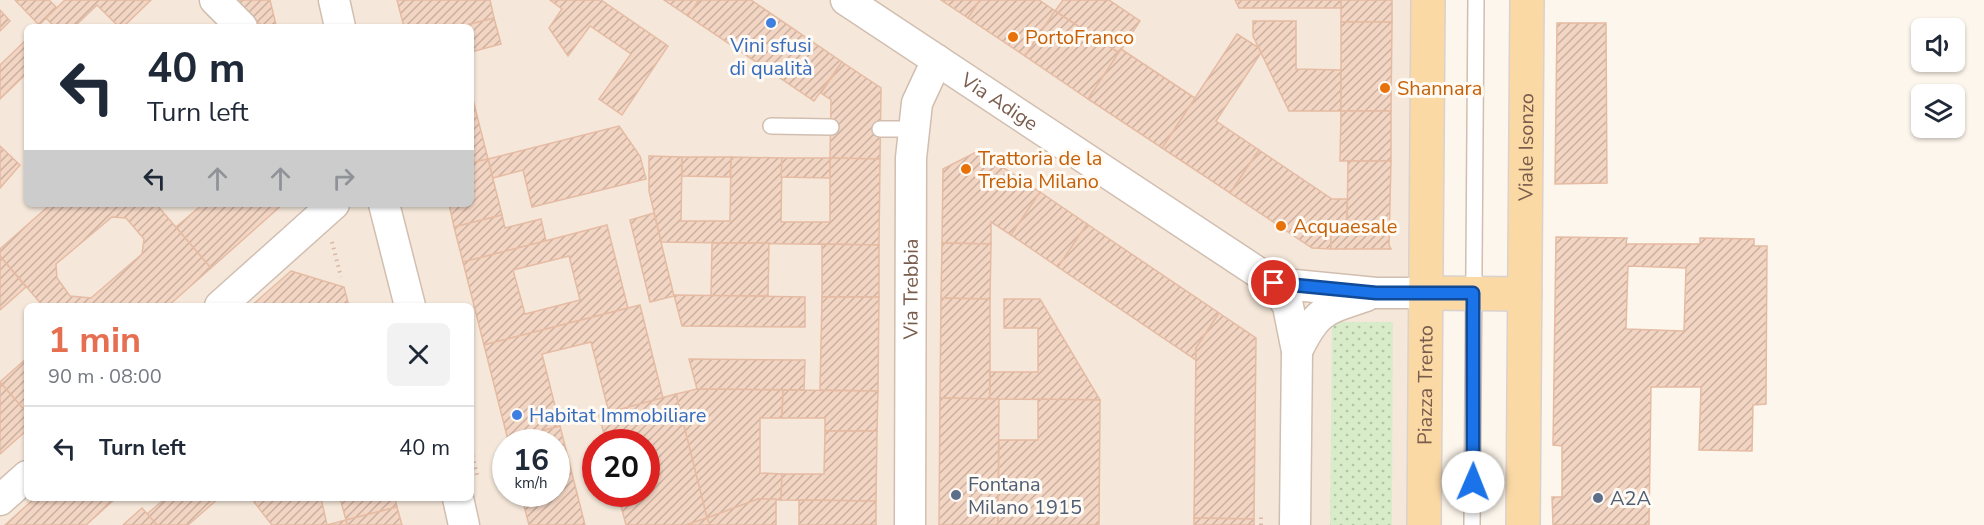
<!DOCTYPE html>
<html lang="en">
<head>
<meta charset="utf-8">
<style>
	:root { --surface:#fff; --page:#f2f2f3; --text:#1f2937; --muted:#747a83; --line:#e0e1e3; --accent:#e76f51 }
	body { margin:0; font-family:"Nunito Sans",sans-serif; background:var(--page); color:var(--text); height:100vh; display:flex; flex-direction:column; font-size:22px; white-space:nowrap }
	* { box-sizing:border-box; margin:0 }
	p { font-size:20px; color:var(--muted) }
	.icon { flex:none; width:33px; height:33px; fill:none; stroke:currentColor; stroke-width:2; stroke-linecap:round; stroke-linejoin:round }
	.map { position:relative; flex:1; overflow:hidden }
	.sheet { position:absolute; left:24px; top:303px; width:450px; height:198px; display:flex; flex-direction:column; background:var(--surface); border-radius:9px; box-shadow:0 2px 4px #0004 }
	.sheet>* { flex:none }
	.guide { position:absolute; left:24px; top:24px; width:450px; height:183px; border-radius:9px; box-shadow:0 2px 4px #0004; background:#fff; color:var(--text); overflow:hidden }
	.fabs { position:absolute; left:1911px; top:18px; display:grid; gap:12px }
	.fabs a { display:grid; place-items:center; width:54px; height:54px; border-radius:9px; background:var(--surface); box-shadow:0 2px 4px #0004; font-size:30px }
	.speed { position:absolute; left:492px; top:429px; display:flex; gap:12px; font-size:30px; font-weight:700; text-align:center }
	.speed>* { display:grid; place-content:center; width:78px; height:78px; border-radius:50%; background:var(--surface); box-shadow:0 2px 4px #0004; line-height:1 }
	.speed small { font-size:15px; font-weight:400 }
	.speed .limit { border:9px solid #d22; background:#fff; color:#111 }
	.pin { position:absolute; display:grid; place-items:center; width:51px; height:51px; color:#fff; margin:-26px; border:3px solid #fff; border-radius:50%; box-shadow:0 2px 6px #0007 }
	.me { position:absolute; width:66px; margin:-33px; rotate:1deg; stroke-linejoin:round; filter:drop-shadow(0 0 4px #0008) }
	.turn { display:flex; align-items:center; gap:21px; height:126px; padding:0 24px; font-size:27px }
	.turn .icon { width:78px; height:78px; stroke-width:2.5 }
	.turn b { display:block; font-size:42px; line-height:51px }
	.lanes { display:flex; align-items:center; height:57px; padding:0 24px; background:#0003; justify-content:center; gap:30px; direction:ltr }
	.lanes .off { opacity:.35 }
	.round { display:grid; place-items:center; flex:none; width:63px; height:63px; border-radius:9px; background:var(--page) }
	.headline { display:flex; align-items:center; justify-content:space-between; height:102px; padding:0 24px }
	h1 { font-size:36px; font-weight:700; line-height:45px; color:var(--accent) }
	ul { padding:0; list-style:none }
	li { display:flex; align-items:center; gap:18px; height:84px; padding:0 24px; border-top:2px solid var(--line) }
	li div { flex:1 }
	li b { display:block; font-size:22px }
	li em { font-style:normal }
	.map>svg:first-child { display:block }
</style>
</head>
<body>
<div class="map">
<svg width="1984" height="525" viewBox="0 0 1984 525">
	<defs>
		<pattern id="grass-dots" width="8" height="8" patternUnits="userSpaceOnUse" patternTransform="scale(1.5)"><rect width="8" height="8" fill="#d8ecc9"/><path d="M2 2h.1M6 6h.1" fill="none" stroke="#b4c2a5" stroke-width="1.8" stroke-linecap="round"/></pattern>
		<pattern id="building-hatch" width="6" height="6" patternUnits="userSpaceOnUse" patternTransform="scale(1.5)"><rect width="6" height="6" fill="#f3d5c3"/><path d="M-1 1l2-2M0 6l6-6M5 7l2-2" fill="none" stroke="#cab0a1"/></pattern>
	</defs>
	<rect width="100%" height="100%" fill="#fdf6ec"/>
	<!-- residential -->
	<path fill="#f5e8da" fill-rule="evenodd" d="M0 0H1424L1420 525H0ZM27 27H471V204H27ZM27 306H471V498H27ZM506 442H556V494H506ZM596 442H646V494H596Z"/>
	<!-- grass -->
	<polygon fill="url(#grass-dots)" points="1332,322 1393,322 1392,525 1330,525"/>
	<!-- building -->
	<g fill="url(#building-hatch)" stroke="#e6bba3" stroke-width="1.5" fill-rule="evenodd">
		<polygon points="15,0 49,0 57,8 39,25"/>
		<polygon points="65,0 151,0 123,27 119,27 97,5 74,27 55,27 46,18"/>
		<polygon points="235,0 270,0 276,25 263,27"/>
		<polygon points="397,0 490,0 494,18 459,27 404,27"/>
		<polygon points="550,0 601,0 668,46 622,115 599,99 631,54 590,26 568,56 549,28 562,9"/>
		<polygon points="664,0 699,0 688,16"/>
		<polygon points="699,0 751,0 842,62 814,101 688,16"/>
		<polygon points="941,0 980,0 968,18"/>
		<polygon points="980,0 1039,0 1055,11 1025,56 968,18"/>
		<polygon points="1063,0 1109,0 1140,21 1119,53 1055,11"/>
		<polygon points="1235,0 1341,0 1341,8 1239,8"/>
		<rect x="1341" y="0" width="51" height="22"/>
		<polygon points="0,10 10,21 0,31"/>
		<polygon points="1055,11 1119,53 1088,99 1025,56"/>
		<polygon points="494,18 501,44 471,52 471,27 459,27"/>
		<polygon points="1253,21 1296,21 1296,69 1341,70 1341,111 1289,111 1253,36"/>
		<polygon points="1341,22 1392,22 1391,111 1341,111"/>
		<polygon points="1557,23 1606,23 1607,183 1555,184"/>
		<polygon points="1237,34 1259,48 1261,53 1216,121 1259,150 1230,193 1162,148"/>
		<polygon points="27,39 27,73 0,99 0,65"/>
		<polygon points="1121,49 1195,98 1162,148 1088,99"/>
		<polygon points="842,62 881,88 880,159 830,158 831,100 821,93"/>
		<polygon points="471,92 488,159 471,163"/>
		<polygon points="1341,111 1391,111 1391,161 1340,161"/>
		<polygon points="619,126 640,156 646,179 532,207 523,170 493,178 488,159"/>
		<polygon points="0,146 20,165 0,188"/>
		<polygon points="1259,150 1332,199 1347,199 1347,227 1331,227 1331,249 1312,248 1230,193"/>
		<polygon points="978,151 1040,192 1011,235 991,222 991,244 942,243 943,169"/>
		<polygon points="649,156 682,157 681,221 730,221 731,157 782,158 781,222 830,222 830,158 880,159 879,245 661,242 649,191"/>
		<polygon points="682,157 731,157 730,177 682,176"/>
		<polygon points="782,158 830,158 830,178 781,177"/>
		<polygon points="488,159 502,215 454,227 449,204 471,204 471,163"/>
		<polygon points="1348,161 1391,161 1389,245 1391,249 1331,249 1331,227 1347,227"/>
		<polygon points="1040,192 1087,224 1058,267 1011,235"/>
		<path d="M51 204H156L211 268 168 306H43L0 256V249ZM112 217 126 218 144 239 142 254 91 298 70 296 57 278 56 264Z"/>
		<polygon points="203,204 283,204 211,268 176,227"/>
		<polygon points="654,213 674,296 650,302 630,220"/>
		<polygon points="502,215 505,228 541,219 546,241 463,262 454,227"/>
		<polygon points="1087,224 1219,313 1196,348 1196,360 1058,267"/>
		<path d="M607 225 628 308 484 345 463 262ZM569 256 580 300 525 314 513 270Z"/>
		<path d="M1556 237 1627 238 1626 244H1700V238L1754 239V246H1767L1766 404 1753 405 1752 451 1699 450 1701 387H1651L1649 525H1553L1552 497H1562V446L1553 445ZM1628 266 1686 268 1684 331 1626 329Z"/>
		<polygon points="712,243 769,243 768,296 711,296"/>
		<polygon points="942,243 991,244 990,299 941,298"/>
		<polygon points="822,244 879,245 879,297 822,297"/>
		<polygon points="0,256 26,287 0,310"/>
		<polygon points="291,271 344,287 349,306 251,306"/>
		<polygon points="674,295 805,297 805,327 682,326"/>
		<polygon points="822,297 879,297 878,391 820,390"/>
		<polygon points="941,298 990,299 990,399 940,398"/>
		<polygon points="1004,299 1040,299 1100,400 990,399 990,372 1038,372 1038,328 1004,328"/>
		<polygon points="640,305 663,398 609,413 591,342 542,354 560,426 508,440 484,345"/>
		<polygon points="1219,313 1256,338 1254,519 1194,518 1196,348"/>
		<polygon points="27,358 27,413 0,382"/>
		<polygon points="689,359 805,360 804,390 697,389"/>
		<polygon points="0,382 27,413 27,430 0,454"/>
		<polygon points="697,389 783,390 782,418 760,418 760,473 782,474 781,500 758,499 707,518 676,394"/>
		<polygon points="783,390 878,391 877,431 825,431 825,418 782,418"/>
		<polygon points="676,394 707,518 686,525 626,525 618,494 646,494 646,442 606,442 599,415"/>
		<polygon points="940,398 999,399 998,525 939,525"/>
		<polygon points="1038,399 1100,400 1099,525 998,525 999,440 1038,440"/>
		<polygon points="560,426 585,525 529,525 521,494 556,494 556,442 509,442 508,440"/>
		<polygon points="825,431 877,431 876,501 781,500 782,474 824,474"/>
		<polygon points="35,498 116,498 86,525 5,525"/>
		<polygon points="166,498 219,498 188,525 157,525 147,514"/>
		<polygon points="259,498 321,498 327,525 272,525 254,502"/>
		<polygon points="340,498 395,498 397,507 346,520"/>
		<polygon points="758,499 776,499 776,525 710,525 707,518"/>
		<polygon points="799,500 876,501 876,525 799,525"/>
		<polygon points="397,507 402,525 347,525 346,520"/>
		<polygon points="142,508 157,525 123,525"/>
		<polygon points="707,518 710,525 686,525"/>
		<polygon points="1194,518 1254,519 1254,525 1194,525"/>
		<polygon points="346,520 347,525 327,525"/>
	</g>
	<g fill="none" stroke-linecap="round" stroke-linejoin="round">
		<defs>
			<g id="lane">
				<polyline points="771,126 831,127"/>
				<polyline points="880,129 914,129"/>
				<polyline points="1472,525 1476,0"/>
			</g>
			<g id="street">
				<polyline points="215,0 242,27"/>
				<polyline points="334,0 340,27"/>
				<path id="s1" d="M846 0 1274 283 1288 306 1297 351 1295 525"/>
				<polyline points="384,204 410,306"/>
				<polyline points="1274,283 1376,293 1425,293"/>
				<polyline points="220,306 334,204"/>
				<path d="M1297 351C1317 310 1324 310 1366 296"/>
				<polyline points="458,498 464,525"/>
				<polyline points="0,500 27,476"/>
				<path id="s2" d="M910 525 911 158 917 103 937 60"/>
			</g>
			<g id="primary">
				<polyline points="1425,293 1525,294"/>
				<path id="s3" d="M1424 525 1428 0"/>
				<path id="s4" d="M1523 525 1527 0"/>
			</g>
		</defs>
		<!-- lane casing -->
		<use href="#lane" stroke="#d1beb0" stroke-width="18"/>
		<!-- street casing -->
		<use href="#street" stroke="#d1beb0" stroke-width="33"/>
		<!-- primary casing -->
		<use href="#primary" stroke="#dad1cd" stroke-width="36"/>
		<!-- path -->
		<g stroke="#d9b8a5" stroke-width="4" stroke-dasharray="1.5 4.5" stroke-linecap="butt">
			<polyline points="332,242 341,277"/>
			<polyline points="471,450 478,478"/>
			<polyline points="1261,525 1261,513"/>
		</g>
		<!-- lane -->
		<use href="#lane" stroke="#fff" stroke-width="15"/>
		<!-- street -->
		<use href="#street" stroke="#fff" stroke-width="30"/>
		<!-- primary -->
		<use href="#primary" stroke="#fbd9a5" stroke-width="33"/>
	</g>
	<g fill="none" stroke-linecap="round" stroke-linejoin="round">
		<defs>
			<polyline id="route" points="1274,283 1376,293 1473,293 1473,482"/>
		</defs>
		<!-- route casing -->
		<use href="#route" stroke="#114b97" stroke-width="15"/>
		<!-- route -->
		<use href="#route" stroke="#1a73e8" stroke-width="10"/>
	</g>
	<!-- markers -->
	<g fill="#3f7fe0" stroke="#fffaf3" stroke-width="2">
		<circle cx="771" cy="23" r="6"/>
		<circle cx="517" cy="415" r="6"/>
	</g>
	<g fill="#e8710a" stroke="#fffaf3" stroke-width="2">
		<circle cx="1013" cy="37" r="6"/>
		<circle cx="1385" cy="88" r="6"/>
		<circle cx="966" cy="169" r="6"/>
		<circle cx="1281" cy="226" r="6"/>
	</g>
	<g fill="#5c6f8a" stroke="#fffaf3" stroke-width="2">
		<circle cx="956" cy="495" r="6"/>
		<circle cx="1598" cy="498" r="6"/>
	</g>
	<g text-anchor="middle" stroke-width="6" stroke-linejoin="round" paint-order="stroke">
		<!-- food labels -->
		<g font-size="20" fill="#c56008" stroke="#fffaf3" text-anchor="start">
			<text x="1025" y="44">PortoFranco</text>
			<text x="1397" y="95">Shannara</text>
			<text x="978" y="165">Trattoria de la<tspan x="978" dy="23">Trebia Milano</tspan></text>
			<text x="1293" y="233">Acquaesale</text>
		</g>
		<!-- shop labels -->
		<g font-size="20" fill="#366cbe" stroke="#fffaf3">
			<text x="771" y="52">Vini sfusi<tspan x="771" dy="23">di qualità</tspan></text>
			<text x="529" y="422" text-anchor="start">Habitat Immobiliare</text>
		</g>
		<!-- street labels -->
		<g font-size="20" fill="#7a5c4d" stroke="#fffaf3">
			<text dy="7" stroke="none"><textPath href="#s1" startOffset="184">Via Adige</textPath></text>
			<text dy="7" stroke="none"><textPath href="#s4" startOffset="378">Viale Isonzo</textPath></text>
			<text dy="7" stroke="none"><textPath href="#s2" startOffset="236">Via Trebbia</textPath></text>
			<text dy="7" stroke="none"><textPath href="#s3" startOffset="140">Piazza Trento</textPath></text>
		</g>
		<!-- service labels -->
		<g font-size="20" fill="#4e5e75" stroke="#fffaf3" text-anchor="start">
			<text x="968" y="491">Fontana<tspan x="968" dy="23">Milano 1915</tspan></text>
			<text x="1610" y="505">A2A</text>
		</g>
	</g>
</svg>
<div class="fabs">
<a><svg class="icon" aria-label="sound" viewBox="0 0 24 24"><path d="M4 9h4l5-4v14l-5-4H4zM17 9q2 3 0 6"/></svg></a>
<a><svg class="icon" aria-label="layers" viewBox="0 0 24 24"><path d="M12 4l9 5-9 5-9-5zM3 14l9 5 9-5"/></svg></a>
</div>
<div class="speed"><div>16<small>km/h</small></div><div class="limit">20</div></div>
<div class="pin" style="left:1274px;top:283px;background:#d93025"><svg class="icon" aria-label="arrive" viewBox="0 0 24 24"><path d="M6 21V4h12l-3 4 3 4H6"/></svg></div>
<svg class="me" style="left:1473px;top:482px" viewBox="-20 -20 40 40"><circle r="19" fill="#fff"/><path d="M0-13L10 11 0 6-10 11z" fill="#1a73e8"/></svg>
<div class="guide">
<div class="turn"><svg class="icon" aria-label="left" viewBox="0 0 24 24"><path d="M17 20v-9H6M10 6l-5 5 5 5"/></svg><div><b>40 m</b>Turn left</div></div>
<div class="lanes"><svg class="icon" aria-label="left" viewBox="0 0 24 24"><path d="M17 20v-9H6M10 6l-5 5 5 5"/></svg><svg class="icon off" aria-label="ahead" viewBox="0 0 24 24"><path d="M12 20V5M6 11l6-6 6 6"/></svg><svg class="icon off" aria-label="ahead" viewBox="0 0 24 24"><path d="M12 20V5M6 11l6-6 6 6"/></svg><svg class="icon off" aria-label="right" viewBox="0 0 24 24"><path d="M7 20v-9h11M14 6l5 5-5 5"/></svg></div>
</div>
<section class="sheet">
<div class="headline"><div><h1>1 min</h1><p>90 m · 08:00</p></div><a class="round"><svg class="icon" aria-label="close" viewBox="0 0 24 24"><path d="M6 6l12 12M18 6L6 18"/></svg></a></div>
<ul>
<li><svg class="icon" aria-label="left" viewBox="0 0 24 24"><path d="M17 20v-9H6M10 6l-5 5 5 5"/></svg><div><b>Turn left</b></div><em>40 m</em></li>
</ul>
</section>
</div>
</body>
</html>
